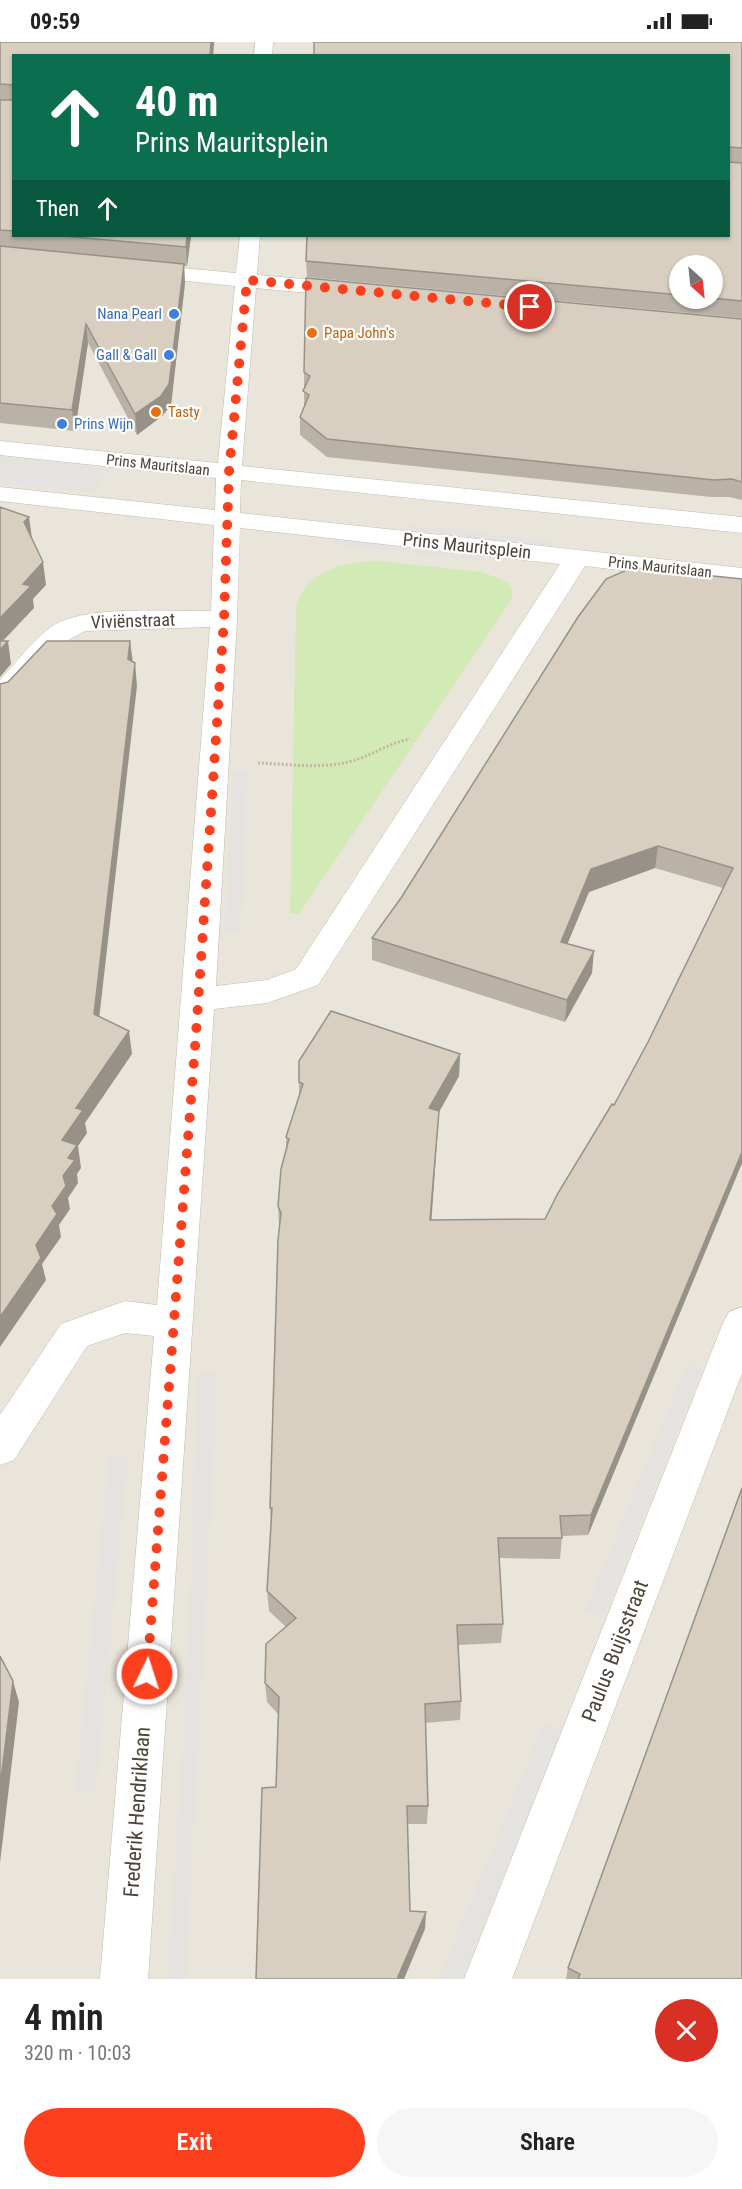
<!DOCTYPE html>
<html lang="en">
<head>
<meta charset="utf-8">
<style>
	:root { --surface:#fff; --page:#f6f6f6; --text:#222; --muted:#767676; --accent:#fc3f1d }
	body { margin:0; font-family:"Roboto Condensed",sans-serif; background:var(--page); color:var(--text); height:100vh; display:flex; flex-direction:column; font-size:22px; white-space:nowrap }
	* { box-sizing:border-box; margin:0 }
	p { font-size:20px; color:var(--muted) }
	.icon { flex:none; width:33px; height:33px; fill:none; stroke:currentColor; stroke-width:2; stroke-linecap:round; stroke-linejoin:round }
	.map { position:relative; height:1937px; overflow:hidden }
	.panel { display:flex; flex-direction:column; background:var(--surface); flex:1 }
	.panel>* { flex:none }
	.top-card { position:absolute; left:12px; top:12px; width:718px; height:183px; border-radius:0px; box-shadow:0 2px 4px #0004; background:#0b6e4f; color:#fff; overflow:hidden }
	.needle { width:39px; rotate:153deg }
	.buttons { position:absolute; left:669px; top:213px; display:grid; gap:12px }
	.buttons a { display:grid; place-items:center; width:54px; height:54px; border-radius:50%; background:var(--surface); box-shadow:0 2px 4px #0004; font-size:30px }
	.pin { position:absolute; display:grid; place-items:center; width:51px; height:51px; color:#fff; margin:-26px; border:3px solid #fff; border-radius:50%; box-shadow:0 2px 6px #0007 }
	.me { position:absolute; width:66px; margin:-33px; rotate:4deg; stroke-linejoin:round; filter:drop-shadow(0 0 4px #0008) }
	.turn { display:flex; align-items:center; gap:21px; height:126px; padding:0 24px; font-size:27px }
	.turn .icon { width:78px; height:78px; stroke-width:2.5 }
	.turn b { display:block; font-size:42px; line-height:51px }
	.then { display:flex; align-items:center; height:57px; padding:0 24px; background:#0003; gap:12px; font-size:22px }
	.round { display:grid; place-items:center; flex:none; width:63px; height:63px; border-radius:32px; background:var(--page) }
	.head { display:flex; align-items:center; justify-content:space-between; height:102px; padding:0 24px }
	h1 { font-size:36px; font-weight:600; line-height:45px }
	.action { display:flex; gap:12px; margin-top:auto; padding:12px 24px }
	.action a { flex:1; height:69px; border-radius:36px; background:var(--accent); color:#fff; font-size:24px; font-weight:600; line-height:69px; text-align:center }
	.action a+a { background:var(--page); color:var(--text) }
	.status { display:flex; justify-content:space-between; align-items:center; height:42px; padding:0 30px; background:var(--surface); direction:ltr }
	.status svg { height:16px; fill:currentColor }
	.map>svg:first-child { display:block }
</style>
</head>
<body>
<div class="status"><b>09:59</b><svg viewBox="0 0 49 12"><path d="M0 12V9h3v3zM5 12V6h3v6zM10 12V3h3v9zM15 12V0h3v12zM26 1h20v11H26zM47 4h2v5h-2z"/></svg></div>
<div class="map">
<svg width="742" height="1937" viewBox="0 0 742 1937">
	<rect width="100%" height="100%" fill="#f6f3ec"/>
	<!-- residential -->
	<path fill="#eae5da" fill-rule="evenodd" d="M0 0H742V1937H0ZM14 14H729V194H14ZM680 224H712V256H680Z"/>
	<!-- green -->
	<path fill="#d2eab5" d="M378 519 482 530 508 540 512 549V557L299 872 290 871 296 567C304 529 343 520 378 519Z"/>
	<!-- parking -->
	<g fill="#e5e3e0">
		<polygon points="400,242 742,274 742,279 398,247"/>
		<polygon points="0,414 109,426 94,451 0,441"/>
		<polygon points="407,483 439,486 555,499 553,505 438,492 405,489"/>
		<polygon points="335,497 484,512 482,519 333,503"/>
		<polygon points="233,730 247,730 241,890 225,890"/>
		<polygon points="687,1322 702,1327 603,1576 585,1569"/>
		<polygon points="218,1331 186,1937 167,1937 187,1638 197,1332"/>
		<polygon points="109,1414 128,1414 96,1751 75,1751"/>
		<polygon points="543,1681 562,1688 462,1937 439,1937"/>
	</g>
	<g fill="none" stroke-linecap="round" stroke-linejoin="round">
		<defs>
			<g id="minor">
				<polygon points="255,0 273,0 272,14 254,14"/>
				<path d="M240 194H260L257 233 351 241 359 243 362 248 359 253 351 255 256 246 242 424 742 475V491L241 438 240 471 742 526V542L585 524 318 943 267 961 214 967 148 1937H100L154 1294 125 1291 87 1304 14 1418 0 1423V1373L61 1282 125 1259 157 1263 210 585 85 589 70 597 10 661 0 664V638C15 622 34 597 51 585 83 562 171 570 211 569L214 483 0 459V445L215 468 216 436 0 413V399L218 421 235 244 139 234 131 233 128 228 131 223 139 222 236 231ZM240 486 560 522 296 927 267 938 216 944 237 577Z"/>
				<polygon points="742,1265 742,1331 512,1937 464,1937 723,1281 729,1270"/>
			</g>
		</defs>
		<!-- minor casing -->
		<use href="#minor" stroke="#c2bbae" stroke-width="1"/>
		<!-- path -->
		<path stroke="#c4b79f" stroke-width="3" stroke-dasharray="2 2" stroke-linecap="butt" d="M258 721C287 722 319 727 348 720 370 715 388 701 410 697"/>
		<!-- minor -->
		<use href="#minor" fill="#fff" fill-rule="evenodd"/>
	</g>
	<!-- wall -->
	<g fill="#bab2a6" fill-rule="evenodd">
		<polygon points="0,0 214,0 213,14 14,14 14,194 191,194 187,224 184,224 185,241 171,363 162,374 137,393 88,301 75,389 0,381"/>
		<path d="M314 0H742V276L307 235 306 219 729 194ZM680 224H712V256H680Z"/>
		<polygon points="742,277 742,458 729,455 711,455 327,415 300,393 300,375 304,365 304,330"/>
		<polygon points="742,537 742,1121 588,1493 562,1494 560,1517 499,1516 503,1582 501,1601 458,1603 461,1659 460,1678 425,1681 428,1764 427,1782 407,1782 410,1869 425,1887 276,1745 278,1672 267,1660 265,1641 286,1585 269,1569 267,1549 271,1483 270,1466 279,1184 278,1164 286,1108 286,1095 299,1053 299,1040 460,1012 459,1034 439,1070 431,1178 545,1177 614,1063 648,1000 723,846 655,826 589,850 567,902 592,931 565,980 372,918 372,896"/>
		<polygon points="568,1926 742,1937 566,1937"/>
	</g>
	<!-- shaded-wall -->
	<g fill="#979187">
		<polygon points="211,0 214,0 213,14 210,14"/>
		<polygon points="187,194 191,194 187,224 186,205"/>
		<polygon points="184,222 185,241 171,363 162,374 137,393 135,372"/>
		<polygon points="86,282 88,301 75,389 72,368"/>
		<polygon points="29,475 32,497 24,480"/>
		<polygon points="43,520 46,543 33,557 34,566 0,602 0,576 23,542"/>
		<polygon points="8,599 11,622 0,635 0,608"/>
		<polygon points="130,599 133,621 128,617"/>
		<polygon points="135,621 137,644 97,995 94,972"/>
		<polygon points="658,804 655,826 589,850 559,922 561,900 591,827"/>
		<polygon points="594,909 592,931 565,980 567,958"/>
		<polygon points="129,989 132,1012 85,1081 87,1091 78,1104 81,1126 77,1132 78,1141 68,1156 70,1167 59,1183 61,1195 42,1222 46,1238 0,1305 0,1275 36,1203 63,1134 62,1098 76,1066"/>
		<polygon points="460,1012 459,1034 439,1070 430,1199 429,1066"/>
		<polygon points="742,1110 742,1121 588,1493 591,1473"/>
		<polygon points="13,1639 19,1660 0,1821 0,1746"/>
		<polygon points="426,1870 425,1887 404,1937 397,1937"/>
	</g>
	<!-- building -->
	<g fill="#d8cfc1" stroke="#979187" stroke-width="1.5">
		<polygon points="0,0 211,0 210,14 14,14 14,189 0,188 0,58 13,58 13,43 0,42"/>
		<polygon points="314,0 742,0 742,106 729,105 729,120 742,121 742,259 712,256 712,224 680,224 680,253 306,219 307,194 729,194 729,14 314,14"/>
		<polygon points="63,194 187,194 186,205"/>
		<polygon points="0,204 184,222 169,342 161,354 135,372 86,282 72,368 0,361"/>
		<polygon points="306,236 742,277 742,440 732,437 714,438 327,397 300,375 309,353 303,349 310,334 304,330"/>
		<polygon points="0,465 29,475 24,480 43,520 23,542 31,544 0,576"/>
		<polygon points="637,526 742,537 742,1110 591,1473 560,1474 562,1496 498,1496 503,1582 457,1583 461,1659 425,1662 428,1764 407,1764 410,1869 426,1870 397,1937 256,1937 262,1746 276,1745 279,1655 265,1641 266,1602 296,1576 267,1549 272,1466 270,1466 278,1198 281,1171 278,1164 281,1127 289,1097 286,1095 303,1042 299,1040 299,1019 331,969 460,1012 429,1066 439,1069 430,1178 545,1177 558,1151 612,1062 614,1063 648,1000 733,826 658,804 591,827 561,900 594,909 567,958 372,896 401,856 578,575 606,537 629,527"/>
		<polygon points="0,599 8,599 0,608"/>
		<polygon points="47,599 130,599 128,617 135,621 94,972 129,989 76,1066 83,1068 62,1098 77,1103 68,1116 75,1118 63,1134 66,1144 52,1164 57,1172 36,1203 41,1216 0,1275 0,642 8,640"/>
		<polygon points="742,1446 742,1937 578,1937 580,1932 568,1926"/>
		<polygon points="0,1614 13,1639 0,1746"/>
	</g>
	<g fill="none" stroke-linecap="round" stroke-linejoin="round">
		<!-- route -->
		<polyline stroke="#fc3f1d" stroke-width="10" stroke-dasharray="0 18" points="147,1632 196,992 224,577 229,430 247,238 530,265"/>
	</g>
	<!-- markers -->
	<g fill="#3f7fe0" stroke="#fff" stroke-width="2">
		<circle cx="174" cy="272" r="6"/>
		<circle cx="169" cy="313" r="6"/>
		<circle cx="62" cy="382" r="6"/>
	</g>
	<g fill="#e8710a" stroke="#fff" stroke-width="2">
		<circle cx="312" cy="291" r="6"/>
		<circle cx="156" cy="370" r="6"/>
	</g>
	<g text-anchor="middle" stroke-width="4.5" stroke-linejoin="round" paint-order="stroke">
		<!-- far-shop labels -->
		<g font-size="15" fill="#366cbe" stroke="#fff" text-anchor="end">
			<text x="162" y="277">Nana Pearl</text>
			<text x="157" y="318">Gall &amp; Gall</text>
			<text x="74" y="387" text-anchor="start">Prins Wijn</text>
		</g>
		<!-- far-food labels -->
		<g font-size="15" fill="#c56008" stroke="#fff" text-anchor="start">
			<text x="324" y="296">Papa John's</text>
			<text x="168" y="375">Tasty</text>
		</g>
		<!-- far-street labels -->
		<g font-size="15" fill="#4b4439" stroke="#fff">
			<text transform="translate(158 423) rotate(6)" y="5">Prins Mauritslaan</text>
			<text transform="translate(660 525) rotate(6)" y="5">Prins Mauritslaan</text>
		</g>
		<!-- street labels -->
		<g font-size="18" fill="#4b4439" stroke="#fff">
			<text transform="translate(467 504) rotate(6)" y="6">Prins Mauritsplein</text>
			<text transform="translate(133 579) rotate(-2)" y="6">Viviënstraat</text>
		</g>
		<!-- near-street labels -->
		<g font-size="21" fill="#4b4439" stroke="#fff">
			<text transform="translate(615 1609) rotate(-69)" y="7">Paulus Buijsstraat</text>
			<text transform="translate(137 1770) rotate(-86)" y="7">Frederik Hendriklaan</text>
		</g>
	</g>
</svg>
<div class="buttons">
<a><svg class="needle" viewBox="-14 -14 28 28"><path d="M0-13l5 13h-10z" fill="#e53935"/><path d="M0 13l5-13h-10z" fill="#767676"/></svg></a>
</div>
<div class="pin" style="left:530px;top:265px;background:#d93025"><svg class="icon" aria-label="arrive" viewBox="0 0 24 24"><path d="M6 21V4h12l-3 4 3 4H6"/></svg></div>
<svg class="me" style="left:147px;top:1632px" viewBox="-20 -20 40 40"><circle r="17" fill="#fc3f1d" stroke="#fff" stroke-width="3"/><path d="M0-11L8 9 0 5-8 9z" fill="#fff"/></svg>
<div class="top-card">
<div class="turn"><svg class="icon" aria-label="ahead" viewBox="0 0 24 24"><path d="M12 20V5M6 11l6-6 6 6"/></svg><div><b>40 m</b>Prins Mauritsplein</div></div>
<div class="then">Then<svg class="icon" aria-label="ahead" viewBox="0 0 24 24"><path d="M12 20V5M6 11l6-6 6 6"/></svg></div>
</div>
</div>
<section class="panel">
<div class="head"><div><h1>4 min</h1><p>320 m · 10:03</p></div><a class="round" style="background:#d93025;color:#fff"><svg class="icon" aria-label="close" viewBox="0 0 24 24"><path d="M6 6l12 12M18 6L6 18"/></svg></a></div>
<div class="action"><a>Exit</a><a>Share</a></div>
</section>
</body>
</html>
